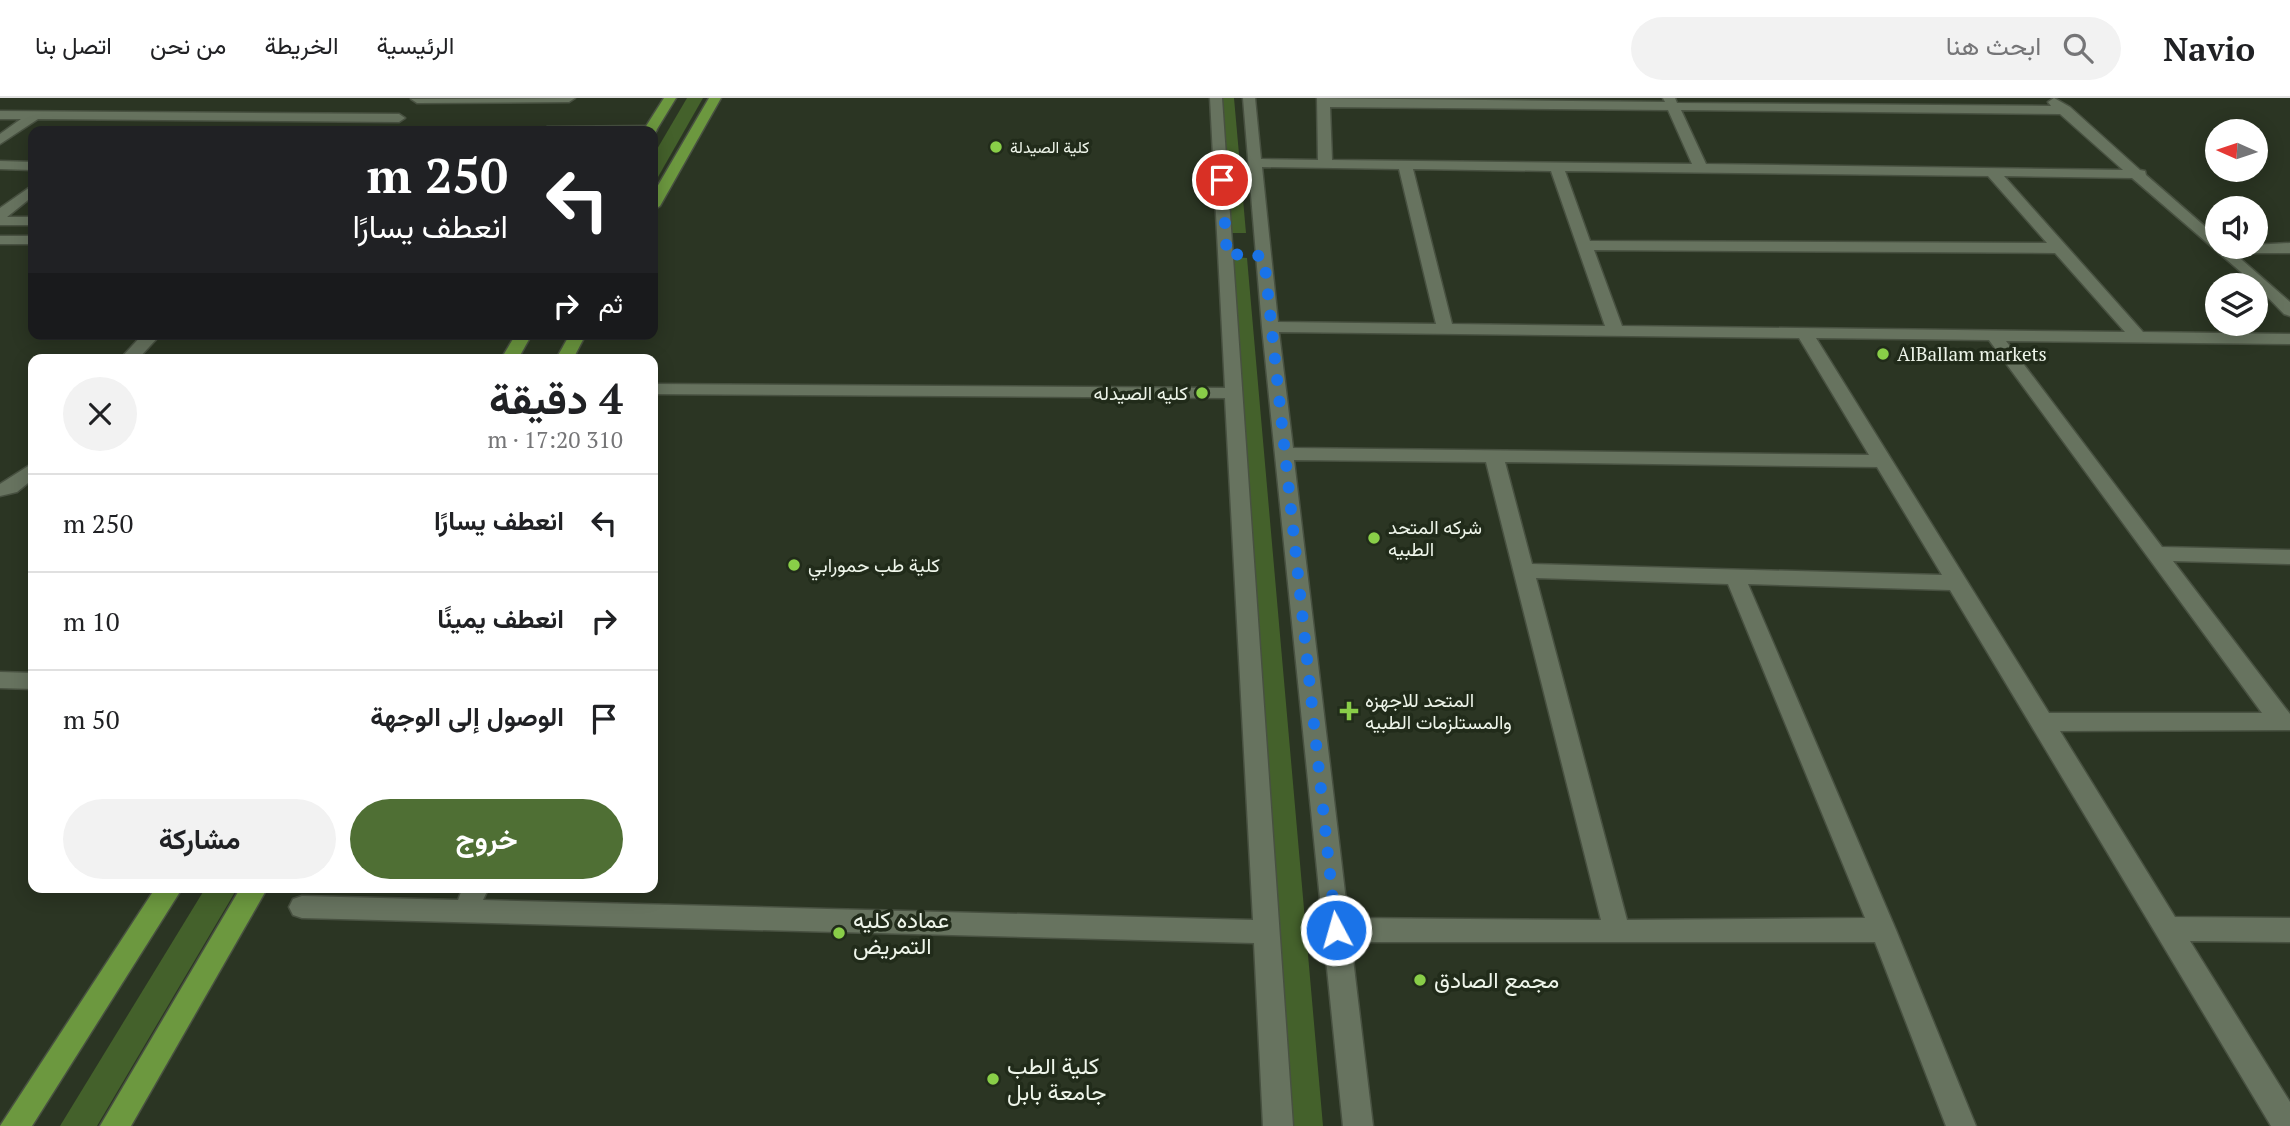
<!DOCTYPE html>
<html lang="ar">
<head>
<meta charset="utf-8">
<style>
	:root { --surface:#fff; --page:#f2f2f2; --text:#202124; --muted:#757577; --line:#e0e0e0; --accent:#4f6f34 }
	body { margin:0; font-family:"PT Serif",Vazirmatn,serif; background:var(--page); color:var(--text); direction:rtl; height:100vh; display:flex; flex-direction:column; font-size:26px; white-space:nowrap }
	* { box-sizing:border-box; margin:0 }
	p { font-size:23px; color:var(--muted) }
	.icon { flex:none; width:38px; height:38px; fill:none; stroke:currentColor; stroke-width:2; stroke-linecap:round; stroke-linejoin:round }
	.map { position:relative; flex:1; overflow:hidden; direction:ltr }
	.details { position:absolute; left:28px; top:256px; width:630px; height:539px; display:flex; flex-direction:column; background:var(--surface); border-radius:14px; box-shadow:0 4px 18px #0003; direction:rtl }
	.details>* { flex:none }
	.hud { position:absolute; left:28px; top:28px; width:630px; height:214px; border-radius:14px; box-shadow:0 4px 18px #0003; direction:rtl; background:#202124; color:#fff; overflow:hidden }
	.needle { width:46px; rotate:273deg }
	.tools { position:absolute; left:2205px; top:21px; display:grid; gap:14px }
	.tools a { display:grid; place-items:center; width:63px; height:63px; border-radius:50%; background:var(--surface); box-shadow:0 4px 18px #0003; font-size:35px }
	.pin { position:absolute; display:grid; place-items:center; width:60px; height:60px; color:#fff; margin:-30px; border:4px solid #fff; border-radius:50%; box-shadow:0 2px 7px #0007 }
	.me { position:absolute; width:77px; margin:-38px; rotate:354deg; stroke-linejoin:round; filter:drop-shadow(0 0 5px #0008) }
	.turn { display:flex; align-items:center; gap:24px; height:147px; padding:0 35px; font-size:32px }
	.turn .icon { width:91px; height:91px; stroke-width:2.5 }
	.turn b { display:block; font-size:49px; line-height:60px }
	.then { display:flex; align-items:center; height:66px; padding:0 35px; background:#0003; gap:14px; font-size:26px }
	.round { display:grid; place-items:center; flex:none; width:74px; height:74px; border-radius:37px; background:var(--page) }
	.summary { display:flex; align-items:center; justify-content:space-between; height:119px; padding:0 35px }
	h1 { font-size:42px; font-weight:700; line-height:52px }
	.action { display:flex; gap:14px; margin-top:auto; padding:14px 35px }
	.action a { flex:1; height:80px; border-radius:42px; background:var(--accent); color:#fff; font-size:28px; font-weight:700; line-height:80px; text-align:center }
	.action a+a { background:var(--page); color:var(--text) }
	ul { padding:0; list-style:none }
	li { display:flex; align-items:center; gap:21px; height:98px; padding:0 35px; border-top:2px solid var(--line) }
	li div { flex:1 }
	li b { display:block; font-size:26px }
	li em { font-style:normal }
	header { display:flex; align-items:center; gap:42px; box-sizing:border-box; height:98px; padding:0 35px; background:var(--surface); border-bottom:2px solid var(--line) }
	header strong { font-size:33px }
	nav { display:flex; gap:38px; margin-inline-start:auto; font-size:24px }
	.search { width:490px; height:63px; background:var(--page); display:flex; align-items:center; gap:18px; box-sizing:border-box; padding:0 24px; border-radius:38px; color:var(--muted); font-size:26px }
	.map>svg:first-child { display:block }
</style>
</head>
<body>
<header>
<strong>Navio</strong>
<div class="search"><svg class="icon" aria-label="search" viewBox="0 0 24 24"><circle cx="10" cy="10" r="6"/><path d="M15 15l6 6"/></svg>ابحث هنا</div>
<nav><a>الرئيسية</a><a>الخريطة</a><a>من نحن</a><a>اتصل بنا</a></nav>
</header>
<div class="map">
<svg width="2290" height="1028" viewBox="0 0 2290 1028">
	<rect width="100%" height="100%" fill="#2b3523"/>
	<!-- green -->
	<g fill="#44612b">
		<polygon points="687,0 703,0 658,79 653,79 653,58"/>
		<polygon points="1221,0 1234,0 1246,135 1232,135"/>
		<polygon points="1233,159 1247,160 1323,1028 1289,1028"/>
		<polygon points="206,789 238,789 97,1028 60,1028"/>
	</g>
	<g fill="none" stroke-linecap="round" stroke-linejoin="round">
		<defs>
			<g id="minor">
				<polygon points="575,0 569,4 417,5 411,1"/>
				<polygon points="1210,0 1222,0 1293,1028 1263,1028 1254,845 302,820 293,817 289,809 293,801 302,798 458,802 463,789 489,789 483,802 1253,822 1225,300 653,296 653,286 1225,290"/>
				<path d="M1243 0H1255L1261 61 1318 62 1317 0 1665 4 1663 0H1675L1677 5 2051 8 2048 4 2054 0 2070 9 2140 72 2145 73 2146 77 2217 139V149L2290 145V155H2234L2290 204V218L2284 216 2256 187 2132 80 2004 78 2143 234 2290 236V246L2006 243 2162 449 2290 452V466L2173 463 2290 616V632L2060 633 2175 819 2290 820V844L2190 843 2290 1004V1028H2271L1950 492 1748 486 1896 832 1976 1028H1946L1875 844H1351L1373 1028H1343L1262 229ZM1330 9 1668 12 1692 66 1332 62ZM1681 12 2060 16 2123 72 1706 66ZM1262 69 1399 71 1436 226 1278 224ZM1413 71 1551 73 1605 228 1452 226ZM1565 73 1988 78 2047 145 1590 143ZM1594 152 2055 155 2125 234 1622 228ZM1279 234 1799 240 1869 357 1293 350ZM1816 240 1989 242 2262 615H2049ZM1294 362 1486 364 1601 822 1348 820ZM1505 364 1877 369 1942 477 1532 466ZM1536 480 1728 486 1865 820 1627 822Z"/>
				<polygon points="0,13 399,16 405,20 399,24 38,21 0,46 0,36 21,21 0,21"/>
				<polygon points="650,28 657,32 655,35 540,33 547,29"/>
				<polygon points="0,63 33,64 33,72 0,71"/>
				<polygon points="33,87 33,98 7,119 33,119 33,127 0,127 0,110"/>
				<rect x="0" y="138" width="33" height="8"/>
				<polygon points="143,236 161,236 138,261 120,261"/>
				<polygon points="33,365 33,381 17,394 0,398 0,386"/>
				<polygon points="0,574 33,575 33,591 0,590"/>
			</g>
			<g id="major">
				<polygon points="664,0 676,0 654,36 643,33"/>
				<polygon points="709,0 721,0 660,108 653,112 653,96"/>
				<polygon points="516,236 532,236 518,261 501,261"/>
				<polygon points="570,236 586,236 573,261 556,261"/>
				<polygon points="156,789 183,789 32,1028 0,1028"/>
				<polygon points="241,789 268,789 131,1028 100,1028"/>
			</g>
		</defs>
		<!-- minor casing -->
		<use href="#minor" stroke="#485141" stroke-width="3"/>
		<!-- major casing -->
		<use href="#major" stroke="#485141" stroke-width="3"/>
		<!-- minor -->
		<use href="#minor" fill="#67735f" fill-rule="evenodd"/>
		<!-- major -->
		<use href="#major" fill="#6c983f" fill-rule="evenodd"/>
	</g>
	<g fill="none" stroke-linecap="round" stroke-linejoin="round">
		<!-- route -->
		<polyline stroke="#1a73e8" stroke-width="12" stroke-dasharray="0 21.6" points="1222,82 1227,158 1247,155 1264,159 1336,832"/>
	</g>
	<!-- markers -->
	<g fill="#89ce48" stroke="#212b1a" stroke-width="2.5">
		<circle cx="996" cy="49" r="7"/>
		<circle cx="1883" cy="256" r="7"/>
		<circle cx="1202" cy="295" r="7"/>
		<circle cx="1374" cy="440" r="7"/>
		<circle cx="794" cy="467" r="7"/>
		<path d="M1345.5 602.5h7v7h7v7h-7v7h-7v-7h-7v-7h7z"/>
		<circle cx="839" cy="835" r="7"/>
		<circle cx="1420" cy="882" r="7"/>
		<circle cx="993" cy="981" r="7"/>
	</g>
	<g text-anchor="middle" stroke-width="7" stroke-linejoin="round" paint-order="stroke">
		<!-- far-poi labels -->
		<g font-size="16" fill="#eef5ea" stroke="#212b1a" text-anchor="start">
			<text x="1010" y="55">كلية الصيدلة</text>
		</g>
		<!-- poi labels -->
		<g font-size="19" fill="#eef5ea" stroke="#212b1a" text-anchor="start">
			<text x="1897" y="263">AlBallam markets</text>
			<text x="1188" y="302" text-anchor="end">كليه الصيدله</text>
			<text x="1388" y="436">شركه المتحد<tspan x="1388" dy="22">الطبيه</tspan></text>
			<text x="808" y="474">كلية طب حمورابي</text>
			<text x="1365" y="609">المتحد للاجهزه<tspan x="1365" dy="22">والمستلزمات الطبيه</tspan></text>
		</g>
		<!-- near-poi labels -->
		<g font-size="23" fill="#eef5ea" stroke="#212b1a" text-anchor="start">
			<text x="853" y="830">عماده كليه<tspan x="853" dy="26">التمريض</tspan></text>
			<text x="1434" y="890">مجمع الصادق</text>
			<text x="1007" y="976">كلية الطب<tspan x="1007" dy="26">جامعة بابل</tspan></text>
		</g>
	</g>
</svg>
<div class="tools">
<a><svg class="needle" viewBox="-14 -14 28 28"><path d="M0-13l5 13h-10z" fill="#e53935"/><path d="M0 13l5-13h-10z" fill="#757577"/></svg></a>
<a><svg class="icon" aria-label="sound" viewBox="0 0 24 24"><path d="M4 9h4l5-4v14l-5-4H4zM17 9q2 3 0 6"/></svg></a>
<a><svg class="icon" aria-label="layers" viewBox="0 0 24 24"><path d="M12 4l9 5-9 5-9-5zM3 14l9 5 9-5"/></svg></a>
</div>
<div class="pin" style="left:1222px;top:82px;background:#d93025"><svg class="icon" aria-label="arrive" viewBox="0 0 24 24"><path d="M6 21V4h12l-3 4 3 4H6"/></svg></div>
<svg class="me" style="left:1336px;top:832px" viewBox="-20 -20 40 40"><circle r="17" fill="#1a73e8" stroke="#fff" stroke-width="3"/><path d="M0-11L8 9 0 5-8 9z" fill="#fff"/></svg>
<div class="hud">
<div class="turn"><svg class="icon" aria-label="left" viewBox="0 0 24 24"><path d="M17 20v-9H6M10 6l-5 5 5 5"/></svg><div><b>250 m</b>انعطف يسارًا</div></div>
<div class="then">ثم<svg class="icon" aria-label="right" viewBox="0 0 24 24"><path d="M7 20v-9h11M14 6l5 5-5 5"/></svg></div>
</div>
<section class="details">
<div class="summary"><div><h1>4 دقيقة</h1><p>310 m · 17:20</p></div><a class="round"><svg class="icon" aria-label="close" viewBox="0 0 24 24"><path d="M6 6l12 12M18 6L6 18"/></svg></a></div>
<ul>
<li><svg class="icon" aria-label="left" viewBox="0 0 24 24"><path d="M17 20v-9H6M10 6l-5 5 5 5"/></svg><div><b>انعطف يسارًا</b></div><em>250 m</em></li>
<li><svg class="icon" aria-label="right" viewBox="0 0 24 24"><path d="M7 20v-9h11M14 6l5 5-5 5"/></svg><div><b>انعطف يمينًا</b></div><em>10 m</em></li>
<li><svg class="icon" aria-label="arrive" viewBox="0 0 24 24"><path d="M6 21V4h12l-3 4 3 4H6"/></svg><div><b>الوصول إلى الوجهة</b></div><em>50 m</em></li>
</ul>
<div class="action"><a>خروج</a><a>مشاركة</a></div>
</section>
</div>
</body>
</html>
